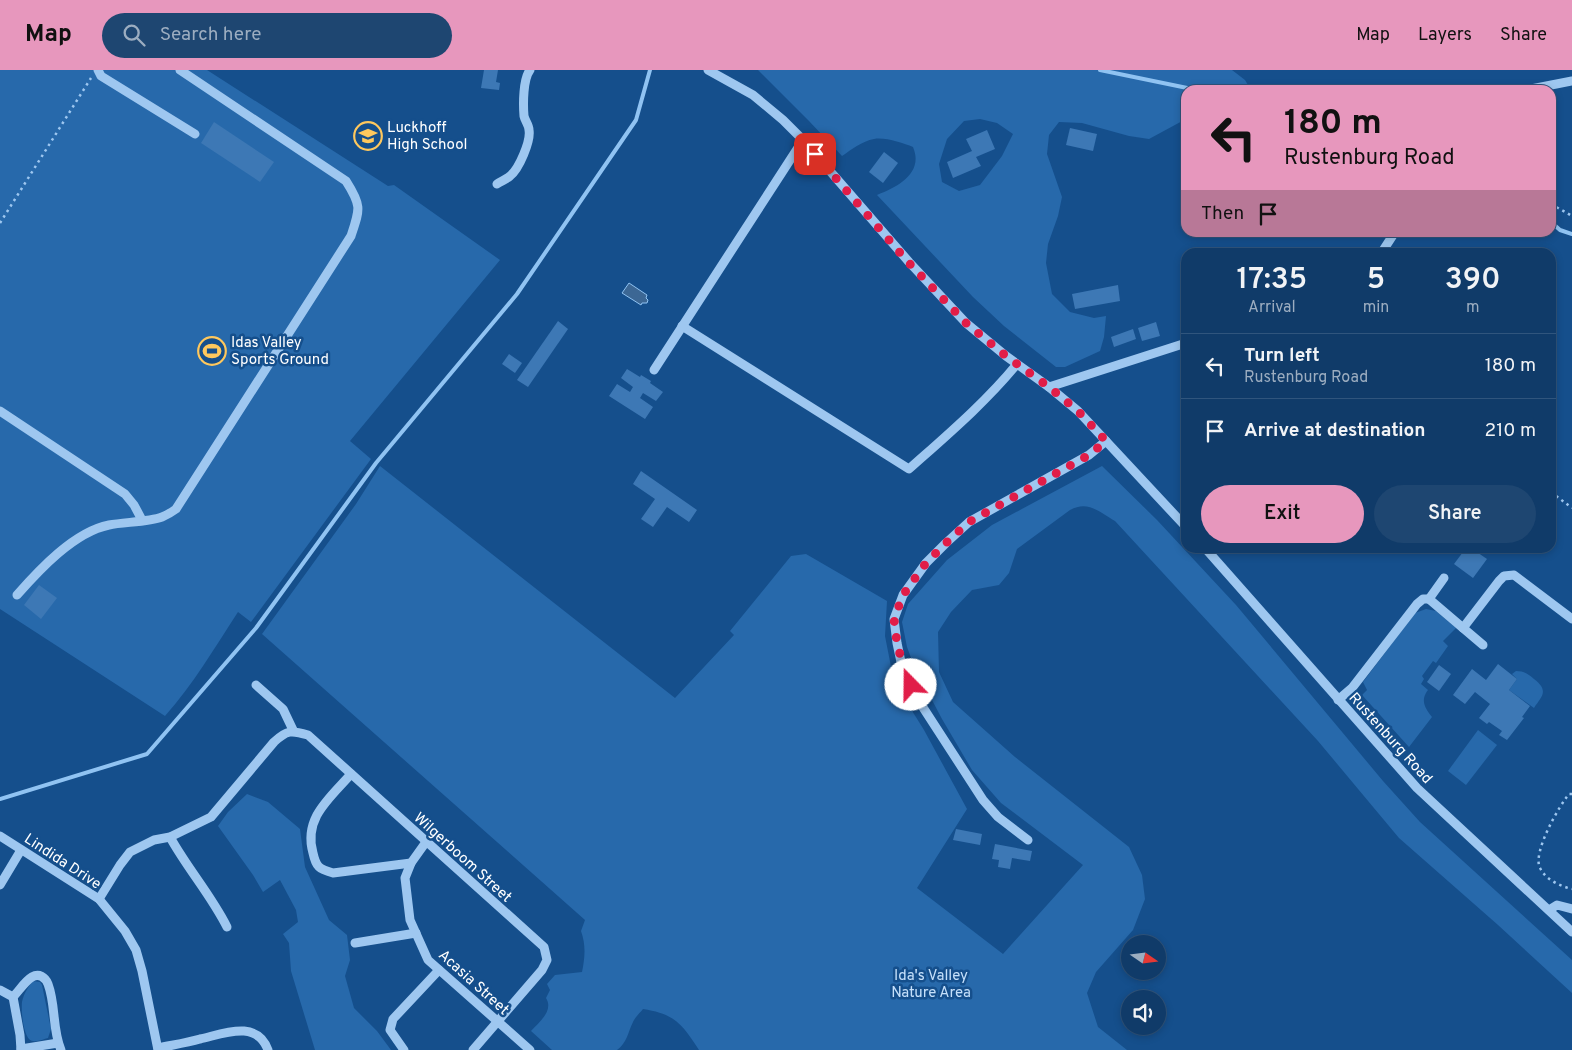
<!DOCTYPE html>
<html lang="en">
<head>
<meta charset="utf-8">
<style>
	:root { --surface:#103b69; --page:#1e4671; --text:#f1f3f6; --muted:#9cadc0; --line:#30557d; --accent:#e797bd }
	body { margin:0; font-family:Overpass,sans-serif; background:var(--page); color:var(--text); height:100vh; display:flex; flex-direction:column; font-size:19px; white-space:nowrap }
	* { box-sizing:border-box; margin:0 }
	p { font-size:16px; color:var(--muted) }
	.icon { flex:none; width:28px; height:28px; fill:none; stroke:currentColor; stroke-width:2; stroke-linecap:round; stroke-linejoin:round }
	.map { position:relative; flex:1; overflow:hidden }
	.panel { position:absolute; left:1181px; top:178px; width:375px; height:305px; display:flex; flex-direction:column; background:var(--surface); border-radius:15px; box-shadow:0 2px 8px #0003,0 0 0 1px var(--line) }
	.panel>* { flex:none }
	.hud { position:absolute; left:1181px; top:15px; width:375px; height:152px; border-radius:15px; box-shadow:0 2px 8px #0003,0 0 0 1px var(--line); background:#e797bd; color:#111; overflow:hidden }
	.needle { width:32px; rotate:104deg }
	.fabs { position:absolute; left:1121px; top:865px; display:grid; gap:10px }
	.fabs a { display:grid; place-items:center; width:45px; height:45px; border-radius:50%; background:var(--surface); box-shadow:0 2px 8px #0003,0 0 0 1px var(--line); font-size:25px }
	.pin { position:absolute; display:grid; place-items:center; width:42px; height:42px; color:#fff; margin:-21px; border-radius:10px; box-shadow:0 2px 8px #0006 }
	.me { position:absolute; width:55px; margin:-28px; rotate:338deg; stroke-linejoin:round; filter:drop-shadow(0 0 4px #0008) }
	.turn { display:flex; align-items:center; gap:18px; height:105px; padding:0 20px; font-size:22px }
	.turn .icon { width:65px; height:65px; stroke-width:2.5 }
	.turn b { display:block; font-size:35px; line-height:42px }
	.then { display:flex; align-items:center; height:48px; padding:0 20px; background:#0003; gap:10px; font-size:19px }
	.eta { display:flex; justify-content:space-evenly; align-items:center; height:85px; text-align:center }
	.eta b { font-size:30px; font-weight:600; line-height:35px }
	.cta { display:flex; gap:10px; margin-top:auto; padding:10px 20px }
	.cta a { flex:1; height:58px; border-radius:30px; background:var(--accent); color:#111; font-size:20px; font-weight:600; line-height:58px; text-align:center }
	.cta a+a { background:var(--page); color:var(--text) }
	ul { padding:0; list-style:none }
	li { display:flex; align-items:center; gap:15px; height:65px; padding:0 20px; border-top:1px solid var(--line) }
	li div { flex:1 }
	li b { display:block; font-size:19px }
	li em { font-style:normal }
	header { display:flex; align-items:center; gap:30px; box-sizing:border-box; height:70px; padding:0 25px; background:var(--accent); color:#111 }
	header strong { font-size:24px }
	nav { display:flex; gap:28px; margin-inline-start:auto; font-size:18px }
	.search { width:350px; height:45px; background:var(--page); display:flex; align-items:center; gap:12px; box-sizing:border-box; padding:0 18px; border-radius:28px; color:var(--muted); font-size:19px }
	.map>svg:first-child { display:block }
</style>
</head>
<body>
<header>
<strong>Map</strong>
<div class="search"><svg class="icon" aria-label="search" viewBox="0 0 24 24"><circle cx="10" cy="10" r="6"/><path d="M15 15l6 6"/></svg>Search here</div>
<nav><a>Map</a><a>Layers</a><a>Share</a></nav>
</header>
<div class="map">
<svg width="1572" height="980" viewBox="0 0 1572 980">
	<rect width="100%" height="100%" fill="#154f8c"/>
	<!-- green -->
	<g fill="#2769ab" fill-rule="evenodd">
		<path d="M0 0H207L388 116 394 115 500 190 350 371 371 389 251 552 238 542C215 577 193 615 165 646L0 539Z"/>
		<path d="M758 0H1232L1245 10 1251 20H1186V49L1149 69 1129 66 1082 53 1059 52 1049 65 1047 84 1062 127 1058 146 1048 174 1046 193 1052 224 1070 242 1094 248 1106 246 1104 267 1100 281 1065 297H1056L1004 256 973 227 877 125C898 117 924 103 913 77 903 73 885 67 874 69 862 71 851 80 842 86L809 51ZM980 49 997 53 1013 64 1002 86 980 115 959 121 942 112 939 94 947 69 964 51Z"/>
		<path d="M380 396 675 628 734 565 730 561 791 486 806 484 887 531 885 566 894 612 924 660 967 739 917 818 1003 884 1083 795 1001 733 972 700 942 649 914 596 907 577 902 552 908 534 947 490 992 455 1102 396 1157 450 1236 535 1383 711 1420 752 1572 890V923L1498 855 1399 768 1318 671 1115 451C1099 442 1088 430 1070 440L1017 479 1009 503 999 515 972 520 951 542 938 562 939 602 953 632 1015 687 1129 777 1142 805 1145 829 1133 860 1096 902 1087 923 1098 957 1127 980H699C682 954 675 944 643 939 640 943 635 947 633 952 628 962 627 973 617 980H552L531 961C539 952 554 941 546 928L550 920 547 914 555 905 582 902C585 887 586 875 581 861L585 850 262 564 356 434Z"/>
		<path d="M1426 539 1436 541 1456 558 1443 571 1448 576 1436 593 1433 591 1422 606 1424 609 1421 614 1428 620C1420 630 1425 638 1432 647L1409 677 1362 625 1367 620 1363 612 1415 543Z"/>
		<path d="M1516 601C1524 601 1528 604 1534 609 1550 621 1541 627 1534 638L1509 620 1517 609 1512 604Z"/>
		<polygon points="1478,660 1497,675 1466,715 1448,701"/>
		<polygon points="247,724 268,732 300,759 305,797 329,850 347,865 350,890 345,906 354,938 377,961 391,980 315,980 291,901 289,873 283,864 298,852 296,840 280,810 263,822 253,805 218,756 228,742"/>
		<path d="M33 911 40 912 42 915 51 959 48 968C44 969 38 972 33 971 23 970 21 940 22 932 24 923 28 917 33 911Z"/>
	</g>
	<!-- water -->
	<polygon fill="#3c6794" stroke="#90c3f2" points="629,213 647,225 646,228 648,230 647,233 642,233 641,235 622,223"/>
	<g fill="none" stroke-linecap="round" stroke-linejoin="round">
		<!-- stream -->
		<g stroke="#90c3f2" stroke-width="4">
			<polyline points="1100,0 1197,20"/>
			<polyline points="1551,152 1560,160 1572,164"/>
			<polyline points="0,729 147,684 256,558 376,393 517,224 636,50 650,0"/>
		</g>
	</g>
	<!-- building -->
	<g fill="#3d78b5">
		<polygon points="484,0 498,0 496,12 500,13 499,20 481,18"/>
		<polygon points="214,52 274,92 260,112 201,73"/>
		<polygon points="1070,58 1097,64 1093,81 1066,75"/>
		<polygon points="987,60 995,79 976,87 981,96 953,108 947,92 972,81 966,69"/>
		<polygon points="884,82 898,93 883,113 869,102"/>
		<polygon points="1118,215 1120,231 1075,239 1072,224"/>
		<polygon points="558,251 568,259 528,317 517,310"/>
		<polygon points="1156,252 1160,266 1142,271 1138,258"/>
		<polygon points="1133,259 1136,269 1114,277 1111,267"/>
		<polygon points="509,284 522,293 515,303 502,294"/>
		<polygon points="627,299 640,307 641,305 651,311 650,313 663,322 656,331 643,323 640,328 653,337 645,349 609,326 617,314 630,322 633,317 621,308"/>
		<polygon points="641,401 697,440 689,452 667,437 653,457 641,449 655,429 633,414"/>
		<polygon points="1466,478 1471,478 1487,489 1473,508 1454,494"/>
		<polygon points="39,515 57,528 41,549 24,535"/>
		<polygon points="1498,594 1517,609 1509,620 1530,636 1522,647 1524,648 1507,670 1499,665 1502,661 1489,652 1487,654 1479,648 1490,634 1475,622 1465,634 1453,625 1472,599 1486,610"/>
		<polygon points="1439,595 1451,604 1439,621 1427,612"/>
		<polygon points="956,759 982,764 980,775 953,770"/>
		<polygon points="995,774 1032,781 1030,791 1012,788 1010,799 998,797 999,790 992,789"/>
	</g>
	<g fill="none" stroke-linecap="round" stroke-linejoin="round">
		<!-- path -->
		<g stroke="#9ec7f0" stroke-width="2.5" stroke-dasharray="2.5 4" stroke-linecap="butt">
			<polyline points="1551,134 1572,146"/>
			<polyline points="0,153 91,8"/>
			<polyline points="1551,422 1572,438"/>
			<path d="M1572 724H1569C1559 736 1532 783 1540 798 1546 810 1560 816 1572 819"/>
		</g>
		<!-- minor -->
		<g stroke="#9ec7f0" stroke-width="9">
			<polyline points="98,0 101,6 195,64"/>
			<polyline points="708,0 753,25 783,50 803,70 909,192 966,253 1006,286 1049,317 1078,341 1186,457"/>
			<polyline points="1526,20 1572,11"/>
			<path d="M497 114C501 111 507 109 510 106 519 99 531 71 529 60 529 55 525 51 524 46 523 34 523 9 530 0"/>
			<polyline points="1382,182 1395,162"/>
			<path d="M682 256 909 399C946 366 985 333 1017 294"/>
			<polyline points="654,300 803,70"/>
			<polyline points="1049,317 1186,273"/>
			<polyline points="0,341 125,424 134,435 142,450"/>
			<polyline points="1205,478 1417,718 1572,862"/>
			<path d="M17 525C39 500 74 462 109 455 124 452 149 452 162 447 167 445 172 442 176 439L351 166C360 139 362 136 346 111L180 0"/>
			<polyline points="1429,529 1444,508"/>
			<polyline points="1463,558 1483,575"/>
			<polyline points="256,615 283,639 293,660"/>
			<polyline points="1338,630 1352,618 1417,534 1423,529 1429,529 1463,558 1499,511 1504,506 1514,505 1572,549"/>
			<path d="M351 704C330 728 303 748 313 783 316 797 319 799 333 803L411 793"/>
			<polyline points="0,766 99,829 125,861 136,880 142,901 158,980"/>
			<path d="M170 767C187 798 211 825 227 857"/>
			<polyline points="1028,770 998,747 983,730 924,639 911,615 901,592 897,573 894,549 903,525 926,493 946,473 969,452 1089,385 1106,371"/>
			<polyline points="426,772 411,793 405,808 410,850 428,890 530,980"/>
			<polyline points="0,815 21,780"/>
			<path d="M99 829 120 795 130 782 154 770 170 767 211 747 274 672C287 660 291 660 308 665L544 877 547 890 542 900 473 980"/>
			<polyline points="1549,840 1557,835 1572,839"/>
			<polyline points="355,873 416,863"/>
			<polyline points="0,920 13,927 20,965 21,980"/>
			<path d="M13 927C19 921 25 911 32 907 39 903 45 907 48 914 56 935 52 959 61 980"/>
			<path d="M158 978C172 975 186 973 200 969 223 964 257 949 268 980"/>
			<polyline points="21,979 58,973"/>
			<polyline points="404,980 390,960 393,949 439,900"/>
		</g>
	</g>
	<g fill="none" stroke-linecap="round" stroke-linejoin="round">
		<!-- route -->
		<polyline stroke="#e11d48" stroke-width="9" stroke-dasharray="0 16.2" points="815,84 908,192 966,253 1006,286 1049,317 1078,341 1106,371 1089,385 969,452 946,473 926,493 903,525 894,549 897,573 902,592 911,615"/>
	</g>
	<!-- icons -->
	<defs>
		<symbol id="school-ring" viewBox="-11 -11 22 22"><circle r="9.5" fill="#154f8c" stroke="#ffc85d" stroke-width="1.5"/><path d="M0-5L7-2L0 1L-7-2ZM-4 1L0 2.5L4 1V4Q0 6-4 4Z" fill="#ffc85d"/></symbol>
		<symbol id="stadium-ring" viewBox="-11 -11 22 22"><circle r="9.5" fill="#154f8c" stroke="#ffc85d" stroke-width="1.5"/><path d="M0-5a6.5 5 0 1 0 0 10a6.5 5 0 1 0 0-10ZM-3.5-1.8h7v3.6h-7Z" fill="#ffc85d"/></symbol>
	</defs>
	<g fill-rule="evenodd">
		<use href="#school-ring" x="352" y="50" width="32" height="32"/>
		<use href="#stadium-ring" x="196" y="265" width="32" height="32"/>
	</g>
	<g text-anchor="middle" stroke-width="5" stroke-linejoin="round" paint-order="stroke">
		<!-- poi labels -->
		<g font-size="15" fill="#fff" stroke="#154f8c" text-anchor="start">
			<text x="387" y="62">Luckhoff<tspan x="387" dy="17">High School</tspan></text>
			<text x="231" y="277">Idas Valley<tspan x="231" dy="17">Sports Ground</tspan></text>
		</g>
		<!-- street labels -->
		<g font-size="15" fill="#fff" stroke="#154f8c">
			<text transform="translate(1391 668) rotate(48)" y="5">Rustenburg Road</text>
			<text transform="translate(463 787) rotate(42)" y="5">Wilgerboom Street</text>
			<text transform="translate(63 791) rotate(33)" y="5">Lindida Drive</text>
			<text transform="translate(474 912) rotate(42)" y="5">Acasia Street</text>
		</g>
		<!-- park labels -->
		<g font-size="15" fill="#c5e0fb" stroke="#154f8c">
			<text x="931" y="910">Ida's Valley<tspan x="931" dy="17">Nature Area</tspan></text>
		</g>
	</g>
</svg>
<div class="fabs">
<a><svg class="needle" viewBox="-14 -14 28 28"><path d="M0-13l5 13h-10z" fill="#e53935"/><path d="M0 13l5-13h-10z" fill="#9cadc0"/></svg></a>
<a><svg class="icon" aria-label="sound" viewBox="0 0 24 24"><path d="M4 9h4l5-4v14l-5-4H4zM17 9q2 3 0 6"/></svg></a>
</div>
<div class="pin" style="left:815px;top:84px;background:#d93025"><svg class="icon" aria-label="arrive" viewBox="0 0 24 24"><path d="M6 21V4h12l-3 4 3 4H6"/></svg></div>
<svg class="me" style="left:911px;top:615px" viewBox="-20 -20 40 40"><circle r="19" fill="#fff"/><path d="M0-13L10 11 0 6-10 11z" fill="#e11d48"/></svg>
<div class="hud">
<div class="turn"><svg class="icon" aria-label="left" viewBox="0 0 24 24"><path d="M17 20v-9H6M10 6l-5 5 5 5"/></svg><div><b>180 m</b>Rustenburg Road</div></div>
<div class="then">Then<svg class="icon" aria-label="arrive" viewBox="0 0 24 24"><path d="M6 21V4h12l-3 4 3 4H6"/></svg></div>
</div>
<section class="panel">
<div class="eta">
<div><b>17:35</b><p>Arrival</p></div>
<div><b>5</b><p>min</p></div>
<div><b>390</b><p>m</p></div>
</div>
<ul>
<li><svg class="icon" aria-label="left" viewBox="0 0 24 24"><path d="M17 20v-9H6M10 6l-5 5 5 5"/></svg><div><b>Turn left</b><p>Rustenburg Road</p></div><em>180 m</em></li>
<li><svg class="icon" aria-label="arrive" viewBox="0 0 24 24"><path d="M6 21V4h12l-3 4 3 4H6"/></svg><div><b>Arrive at destination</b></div><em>210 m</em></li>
</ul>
<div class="cta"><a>Exit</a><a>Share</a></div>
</section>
</div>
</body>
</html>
